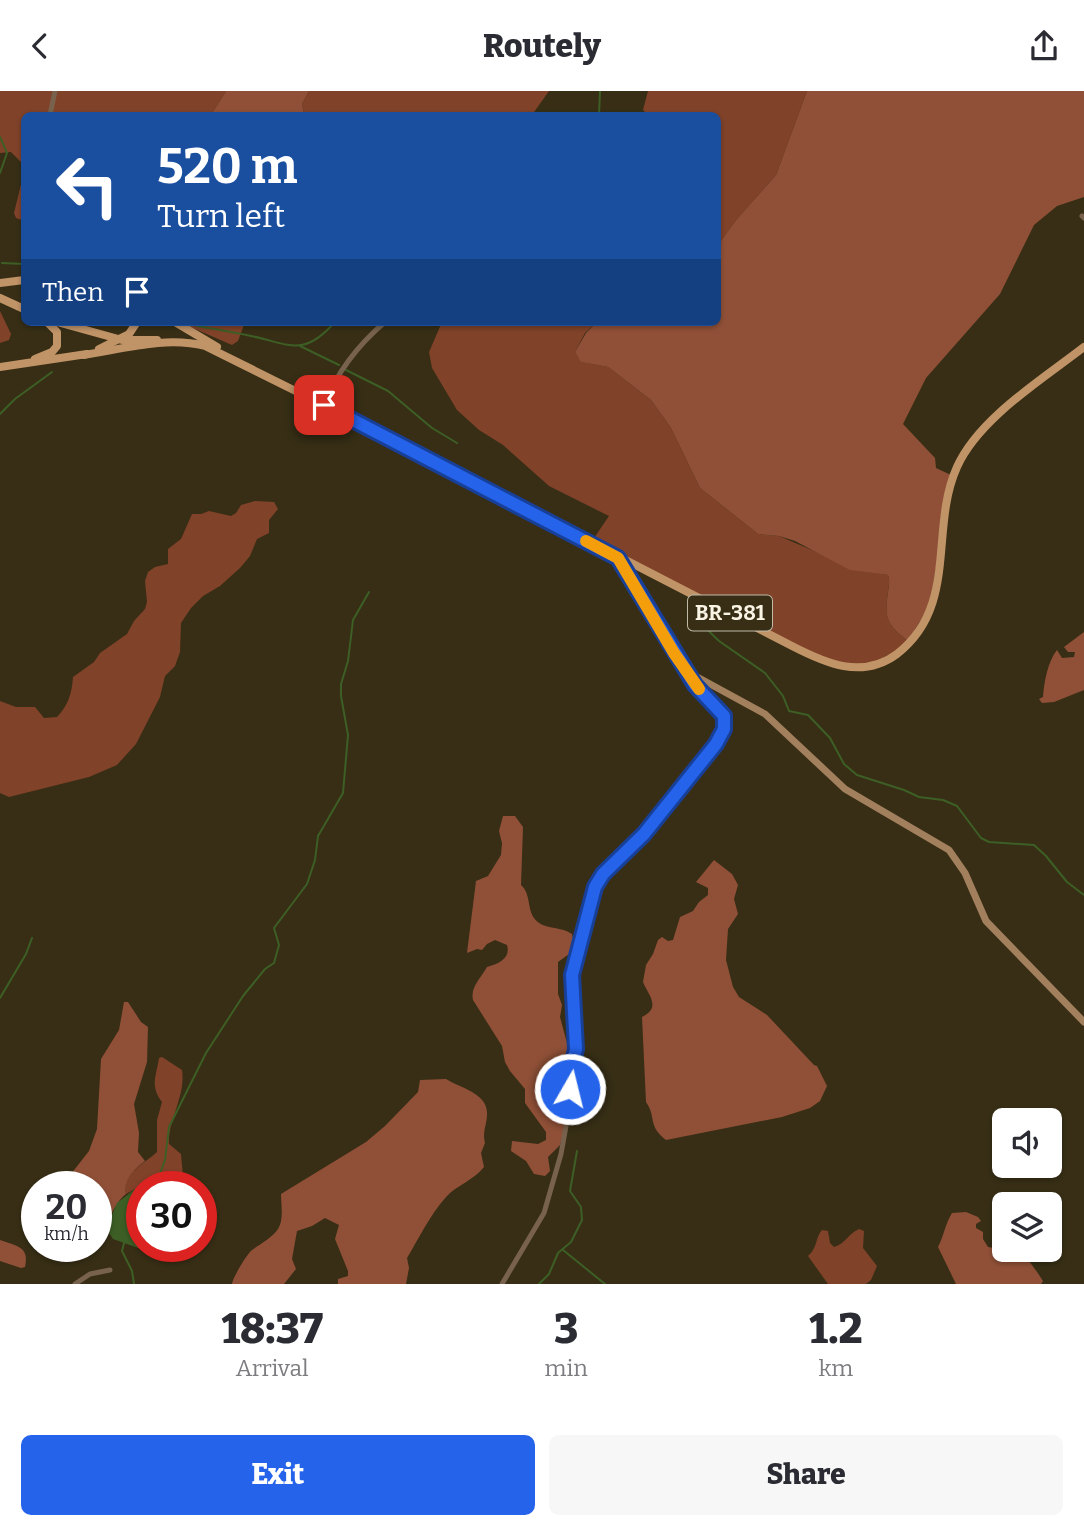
<!DOCTYPE html>
<html lang="en">
<head>
<meta charset="utf-8">
<style>
	:root { --surface:#fff; --page:#f7f7f7; --text:#2b2b33; --muted:#7c7c81; --accent:#2563eb }
	body { margin:0; font-family:Bitter,serif; background:var(--page); color:var(--text); height:100vh; display:flex; flex-direction:column; font-size:26px; white-space:nowrap }
	* { box-sizing:border-box; margin:0 }
	p { font-size:23px; color:var(--muted) }
	.icon { flex:none; width:38px; height:38px; fill:none; stroke:currentColor; stroke-width:2; stroke-linecap:round; stroke-linejoin:round }
	.map { position:relative; height:1193px; overflow:hidden }
	.details { display:flex; flex-direction:column; background:var(--surface); flex:1 }
	.details>* { flex:none }
	.top-card { position:absolute; left:21px; top:21px; width:700px; height:214px; border-radius:10px; box-shadow:0 2px 5px #0004; background:#1a4fa0; color:#fff; overflow:hidden }
	.fabs { position:absolute; left:992px; top:1017px; display:grid; gap:14px }
	.fabs a { display:grid; place-items:center; width:70px; height:70px; border-radius:10px; background:var(--surface); box-shadow:0 2px 5px #0004; font-size:35px }
	.speed { position:absolute; left:21px; top:1080px; display:flex; gap:14px; font-size:35px; font-weight:700; text-align:center }
	.speed>* { display:grid; place-content:center; width:91px; height:91px; border-radius:50%; background:var(--surface); box-shadow:0 2px 5px #0004; line-height:1 }
	.speed small { font-size:18px; font-weight:400 }
	.speed .limit { border:10px solid #d22; background:#fff; color:#111 }
	.pin { position:absolute; display:grid; place-items:center; width:60px; height:60px; color:#fff; margin:-30px; border-radius:14px; box-shadow:0 4px 10px #0006 }
	.me { position:absolute; width:77px; margin:-38px; rotate:8deg; stroke-linejoin:round; filter:drop-shadow(0 0 5px #0008) }
	.turn { display:flex; align-items:center; gap:24px; height:147px; padding:0 21px; font-size:32px }
	.turn .icon { width:91px; height:91px; stroke-width:2.5 }
	.turn b { display:block; font-size:49px; line-height:60px }
	.then { display:flex; align-items:center; height:66px; padding:0 21px; background:#0003; gap:14px; font-size:26px }
	.eta { display:flex; justify-content:space-evenly; align-items:center; height:119px; text-align:center }
	.eta b { font-size:42px; font-weight:800; line-height:49px }
	.cta { display:flex; gap:14px; margin-top:auto; padding:14px 21px }
	.cta a { flex:1; height:80px; border-radius:10px; background:var(--accent); color:#fff; font-size:28px; font-weight:800; line-height:80px; text-align:center }
	.cta a+a { background:var(--page); color:var(--text) }
	header { display:flex; justify-content:space-between; align-items:center; height:91px; padding:0 21px; background:var(--surface); font-size:32px; font-weight:800 }
	.map>svg:first-child { display:block }
</style>
</head>
<body>
<header><svg class="icon" aria-label="back" viewBox="0 0 24 24"><path d="M15 5l-7 7 7 7"/></svg>Routely<svg class="icon" aria-label="share" viewBox="0 0 24 24"><path d="M12 15V3M7 8l5-5 5 5M5 13v7h14v-7"/></svg></header>
<div class="map">
<svg width="1084" height="1193" viewBox="0 0 1084 1193">
	<rect width="100%" height="100%" fill="#372e15"/>
	<!-- green -->
	<g fill="#804229">
		<polygon points="0,0 226,0 211,24 24,24 24,74 11,61 0,62"/>
		<polygon points="309,0 549,0 532,24 304,24 302,13"/>
		<polygon points="648,0 807,0 776,84 736,129 718,154 718,24 648,24 643,19"/>
		<polygon points="24,81 24,130 16,127 14,122"/>
		<polygon points="0,220 11,243 9,249 0,252"/>
		<polygon points="179,231 245,231 238,250 232,254"/>
		<path d="M442 231H597L585 242 575 261 582 271 608 276 651 309 671 337 700 397 758 443 779 445 861 480 888 484C890 490 889 493 888 501 884 528 887 533 908 550L905 555 869 574 830 571 592 450 609 425 549 395 503 354 479 339 457 319 432 277 429 261Z"/>
		<path d="M255 410 274 411 278 418 269 429V442L257 448 250 465 240 477 220 495 203 505 191 517 181 532 180 561 175 575 165 585 160 606 136 653 117 674 89 686 9 706 0 702V610L16 616H35L44 627 57 626C68 615 72 602 73 586L94 571 100 562 127 543 134 530 145 518 147 511 145 490 148 481 155 476 168 473V458L181 448 192 423H201L209 420 231 425 236 422 241 414Z"/>
		<path d="M162 966 182 979C186 1005 168 1028 169 1053L181 1063 183 1085 179 1095 142 1096V1098H135L126 1103C122 1082 144 1073 157 1061V1029L162 1011C150 995 156 986 159 967Z"/>
		<path d="M859 1138 864 1140 863 1157 877 1175 871 1189 866 1193H828L808 1165C818 1156 815 1147 822 1139L828 1140 830 1152 834 1156C845 1153 848 1143 859 1138Z"/>
	</g>
	<!-- forest -->
	<g fill="#905037">
		<polygon points="226,0 309,0 302,13 304,24 211,24"/>
		<path d="M807 0H1084V106L1057 115 1034 134 1000 203 926 287 903 333 935 367 936 377 951 384 930 514 908 550C887 533 884 528 888 501 889 494 890 490 888 484L850 479 795 450 779 445 758 443 700 397 671 337 651 309 608 276 581 271 575 261 586 242 597 231H718V154L736 129 776 84Z"/>
		<path d="M1084 541V599L1054 611 1042 612 1039 608 1043 606C1044 591 1048 570 1057 559L1062 567 1074 566 1075 561H1068L1064 556Z"/>
		<path d="M503 725H515L523 736 521 794C531 803 527 817 534 827 542 839 561 835 572 843L574 853 569 863 558 871V903L562 914 560 926 567 952 569 984 568 1023 560 1054 548 1066 550 1080 545 1085 534 1083 526 1070 511 1060 512 1050 538 1053 546 1049V1041L525 1012V998L510 980 505 971 502 955 473 909C470 896 481 887 487 876 499 873 511 867 507 854L495 849 487 853 482 859 477 858 467 862 476 790 488 785 501 764 502 752 499 740Z"/>
		<path d="M714 769 732 783 738 794 734 808 738 823 728 838 726 869 733 896 739 906 767 924 814 974 817 975 827 995 820 1010 810 1017 782 1026 666 1049C647 1034 657 1027 646 1011L642 926C662 916 648 904 643 891L646 874 653 863 658 849 662 846 668 850 673 849 680 826 693 820 699 811 708 804V797L696 791Z"/>
		<path d="M124 911H128L141 931 148 936 147 971 134 1013 139 1042 138 1061 145 1070C134 1078 123 1089 126 1103 113 1113 107 1136 96 1150V1096H67L71 1083 89 1060 97 1038 101 968 119 939Z"/>
		<path d="M446 988C460 997 488 1002 487 1023 487 1034 482 1041 485 1052L481 1062 484 1076C474 1089 457 1094 446 1106 430 1124 419 1147 407 1167L409 1177 406 1193H338V1188L348 1185V1180L335 1148 339 1134 325 1127 312 1135 297 1140 292 1168 296 1178 284 1193H232C233 1186 247 1163 252 1159 259 1154 273 1146 278 1138 284 1129 281 1114 281 1103L366 1051 385 1035 418 1001 420 989Z"/>
		<path d="M966 1121 978 1126 981 1130 976 1133V1137L983 1141V1148L988 1156 994 1157 1003 1151 1004 1158C1024 1158 1033 1175 1043 1190L1041 1193H956L938 1156C944 1145 945 1133 952 1122Z"/>
		<path d="M0 1149C16 1155 30 1155 25 1176L21 1177 0 1170Z"/>
	</g>
	<!-- water -->
	<polygon fill="#3d5f25" points="135,1098 142,1098 142,1155 148,1155 146,1157 138,1157 113,1148 106,1137 117,1112"/>
	<g fill="none" stroke-linecap="round" stroke-linejoin="round">
		<!-- stream -->
		<g stroke="#3d5f25" stroke-width="2">
			<polyline points="599,24 600,0"/>
			<polyline points="0,46 7,62 0,82"/>
			<polyline points="2,172 24,173"/>
			<path d="M197 235C215 238 233 241 251 245 290 253 303 267 335 231"/>
			<polyline points="300,255 339,274"/>
			<polyline points="346,279 388,300 432,337 457,352"/>
			<polyline points="0,323 15,308 52,281"/>
			<polyline points="689,521 719,550 765,582 783,605 789,620 808,624 830,647 844,673 857,684 904,699 919,706 943,709 957,715 981,747 989,751 1034,754 1046,765 1067,791 1084,804"/>
			<polyline points="0,907 26,863 32,847"/>
			<polyline points="155,1096 165,1069 169,1036 206,962 243,905 265,878 274,872 279,854 274,837 307,793 315,769 318,745 343,702 348,644 341,605 341,593 348,570 353,529 369,501"/>
			<polyline points="124,1152 122,1160 132,1180 134,1193"/>
			<polyline points="563,1159 605,1193"/>
			<polyline points="539,1193 549,1183 558,1162 571,1151 582,1129 581,1116 570,1100 577,1060"/>
		</g>
		<!-- street -->
		<g stroke="#78624d" stroke-width="5">
			<polyline points="50,24 55,0"/>
			<polyline points="1082,125 1084,127"/>
			<path d="M324 314C337 281 358 254 385 231"/>
			<polyline points="75,1193 90,1183 110,1179"/>
			<polyline points="502,1193 544,1122 561,1063 570,1013 570,984 576,958 572,884 595,796 603,783 644,742 663,720 716,653 724,638 726,629 722,621 697,597 689,583"/>
		</g>
		<!-- secondary -->
		<polyline stroke="#a27f5d" stroke-width="7" points="618,467 688,581 765,623 845,698 949,759 965,782 986,830 1084,931"/>
		<!-- primary -->
		<g stroke="#c19468" stroke-width="8">
			<polyline points="0,192 24,189"/>
			<polyline points="0,207 24,218"/>
			<polyline points="57,231 122,249 157,249"/>
			<polyline points="175,231 217,256"/>
			<polyline points="99,258 129,243 137,231"/>
			<path d="M84 264C123 258 166 245 205 255L364 334 792 555C825 572 862 589 897 563 959 515 929 438 957 376 979 327 1043 288 1084 256"/>
			<polyline points="35,268 52,261 57,255 57,241 47,231"/>
			<polyline points="0,276 87,263"/>
		</g>
	</g>
	<g fill="none" stroke-linecap="round" stroke-linejoin="round">
		<defs>
			<polyline id="route" points="324,314 618,467 695,594 724,625 724,638 716,653 644,743 603,783 595,796 572,884 576,958 570,984 570,998"/>
		</defs>
		<!-- route casing -->
		<use href="#route" stroke="#184099" stroke-width="18"/>
		<!-- route -->
		<use href="#route" stroke="#2563eb" stroke-width="12"/>
		<!-- slow -->
		<polyline stroke="#f59e0b" stroke-width="12" points="586,450 618,467 674,562 699,598"/>
	</g>
	<g text-anchor="middle" stroke-width="6" stroke-linejoin="round" paint-order="stroke">
		<!-- shield labels -->
		<rect fill="#372e15" stroke="#c0b9a7" stroke-width="2" x="688" y="504.5" width="84" height="35" rx="5"/>
		<g font-size="21" font-weight="bold" fill="#faf4e5">
			<text x="730" y="529">BR-381</text>
		</g>
	</g>
</svg>
<div class="fabs">
<a><svg class="icon" aria-label="sound" viewBox="0 0 24 24"><path d="M4 9h4l5-4v14l-5-4H4zM17 9q2 3 0 6"/></svg></a>
<a><svg class="icon" aria-label="layers" viewBox="0 0 24 24"><path d="M12 4l9 5-9 5-9-5zM3 14l9 5 9-5"/></svg></a>
</div>
<div class="speed"><div>20<small>km/h</small></div><div class="limit">30</div></div>
<div class="pin" style="left:324px;top:314px;background:#d93025"><svg class="icon" aria-label="arrive" viewBox="0 0 24 24"><path d="M6 21V4h12l-3 4 3 4H6"/></svg></div>
<svg class="me" style="left:570px;top:998px" viewBox="-20 -20 40 40"><circle r="17" fill="#2563eb" stroke="#fff" stroke-width="3"/><path d="M0-11L8 9 0 5-8 9z" fill="#fff"/></svg>
<div class="top-card">
<div class="turn"><svg class="icon" aria-label="left" viewBox="0 0 24 24"><path d="M17 20v-9H6M10 6l-5 5 5 5"/></svg><div><b>520 m</b>Turn left</div></div>
<div class="then">Then<svg class="icon" aria-label="arrive" viewBox="0 0 24 24"><path d="M6 21V4h12l-3 4 3 4H6"/></svg></div>
</div>
</div>
<section class="details">
<div class="eta">
<div><b>18:37</b><p>Arrival</p></div>
<div><b>3</b><p>min</p></div>
<div><b>1.2</b><p>km</p></div>
</div>
<div class="cta"><a>Exit</a><a>Share</a></div>
</section>
</body>
</html>
